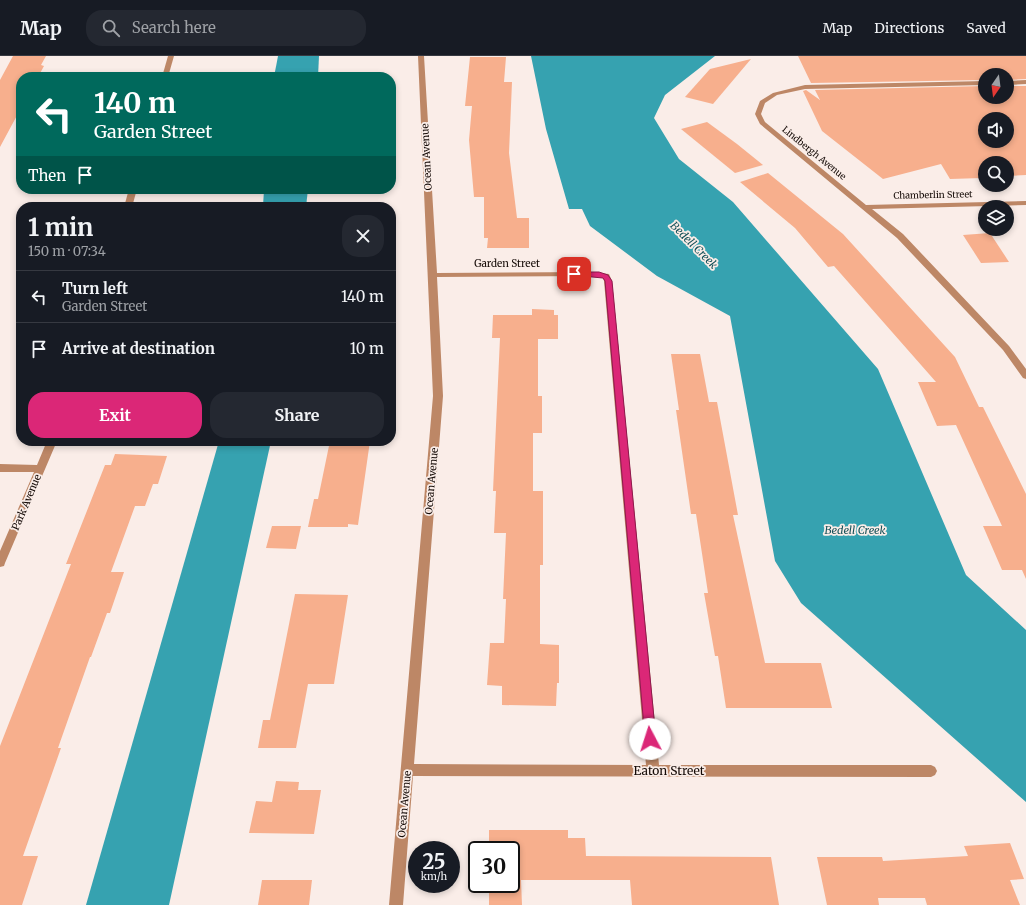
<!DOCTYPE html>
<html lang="en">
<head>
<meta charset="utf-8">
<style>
	:root { --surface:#171b24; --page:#242831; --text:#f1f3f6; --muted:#9ea1a6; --line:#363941; --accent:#db2777 }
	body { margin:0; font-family:Merriweather,serif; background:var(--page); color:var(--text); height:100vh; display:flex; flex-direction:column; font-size:15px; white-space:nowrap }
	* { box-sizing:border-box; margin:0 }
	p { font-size:13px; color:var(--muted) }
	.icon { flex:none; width:22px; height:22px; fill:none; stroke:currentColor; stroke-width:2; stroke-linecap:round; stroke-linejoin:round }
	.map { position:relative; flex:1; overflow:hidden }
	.panel { position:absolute; left:16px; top:146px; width:380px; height:244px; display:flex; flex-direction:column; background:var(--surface); border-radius:16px; box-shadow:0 2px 6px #0003 }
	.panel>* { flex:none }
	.top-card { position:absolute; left:16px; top:16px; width:380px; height:122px; border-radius:16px; box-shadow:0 2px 6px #0003; background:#00695c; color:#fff; overflow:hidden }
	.needle { width:26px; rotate:194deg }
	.fabs { position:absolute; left:978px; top:12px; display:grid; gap:8px }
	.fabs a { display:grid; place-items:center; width:36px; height:36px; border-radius:50%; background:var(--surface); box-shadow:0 2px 6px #0003; font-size:20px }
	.speed { position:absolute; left:408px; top:785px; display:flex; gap:8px; font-size:20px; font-weight:700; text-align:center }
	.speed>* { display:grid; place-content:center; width:52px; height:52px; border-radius:50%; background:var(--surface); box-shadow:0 2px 6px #0003; line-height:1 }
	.speed small { font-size:10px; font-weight:400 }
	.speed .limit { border:2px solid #111; border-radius:6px; background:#fff; color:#111 }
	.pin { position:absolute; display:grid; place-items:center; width:34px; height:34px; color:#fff; margin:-17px; border-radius:8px; box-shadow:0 2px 6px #0006 }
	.me { position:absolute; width:44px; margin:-22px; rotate:355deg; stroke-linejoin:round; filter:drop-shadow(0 0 3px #0008) }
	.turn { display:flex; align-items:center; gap:14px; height:84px; padding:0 12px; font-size:18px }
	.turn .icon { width:52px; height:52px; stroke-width:2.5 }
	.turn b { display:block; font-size:28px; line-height:34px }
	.then { display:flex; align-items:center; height:38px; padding:0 12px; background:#0003; gap:8px; font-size:15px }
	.round { display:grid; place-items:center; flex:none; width:42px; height:42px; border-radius:16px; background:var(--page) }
	.head { display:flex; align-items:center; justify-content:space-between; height:68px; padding:0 12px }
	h1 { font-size:24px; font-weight:700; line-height:30px }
	.button { display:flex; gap:8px; margin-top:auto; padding:8px 12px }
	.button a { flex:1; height:46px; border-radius:16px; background:var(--accent); color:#fff; font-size:16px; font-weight:700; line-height:46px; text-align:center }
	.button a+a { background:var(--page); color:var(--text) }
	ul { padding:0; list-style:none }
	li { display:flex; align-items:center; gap:12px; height:52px; padding:0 12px; border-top:1px solid var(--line) }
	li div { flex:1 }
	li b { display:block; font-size:15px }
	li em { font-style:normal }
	header { display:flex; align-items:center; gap:24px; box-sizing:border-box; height:56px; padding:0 20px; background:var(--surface); border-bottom:1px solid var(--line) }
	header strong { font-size:19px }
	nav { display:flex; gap:22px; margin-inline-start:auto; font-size:14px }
	.search { width:280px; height:36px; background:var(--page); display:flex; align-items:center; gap:10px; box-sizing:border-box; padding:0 14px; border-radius:16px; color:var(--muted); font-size:15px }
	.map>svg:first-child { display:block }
</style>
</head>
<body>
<header>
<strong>Map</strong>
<div class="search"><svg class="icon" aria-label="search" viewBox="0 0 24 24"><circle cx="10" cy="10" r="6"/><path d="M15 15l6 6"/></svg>Search here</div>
<nav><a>Map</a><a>Directions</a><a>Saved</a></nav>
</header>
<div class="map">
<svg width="1026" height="849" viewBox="0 0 1026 849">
	<rect width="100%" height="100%" fill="#faede8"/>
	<!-- water -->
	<g fill="#36a2b0">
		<polygon points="278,0 319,0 318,21 274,21"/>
		<polygon points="531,0 715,0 665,39 654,62 679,103 733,146 878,313 966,519 1026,574 1026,746 801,547 775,505 730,260 657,220 590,170 582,153 569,153 546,73"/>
		<polygon points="264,133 308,133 306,151 263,151"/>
		<polygon points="219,385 271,385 169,849 86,849"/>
	</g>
	<!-- building -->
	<g fill="#f7af8d" fill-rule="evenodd">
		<polygon points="13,0 46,0 41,9 44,10 38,21 21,21 21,52 0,91 0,24"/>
		<polygon points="798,0 1026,0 1026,23 1007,24 1007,19 985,19 985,24 811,27"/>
		<polygon points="470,1 506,1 504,26 512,26 509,97 517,162 529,162 529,192 487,192 488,182 484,182 484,141 474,141 469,84 472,50 465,50"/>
		<polygon points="751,3 713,48 685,41 710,13"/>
		<path d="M985 30V41H1007V30H1026V119L1007 120V107H985V120L981 121 982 122 950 123 941 108 883 123 822 75 803 35 806 34 820 44 815 34ZM985 63H1007V85H985Z"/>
		<polygon points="707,66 737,88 763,109 735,117 681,73"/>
		<polygon points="768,117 843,178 955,301 979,351 983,351 1026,438 1026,523 1022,514 1002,514 983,470 1002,470 956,369 937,370 918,326 936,326 834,210 828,211 795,172 740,126"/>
		<polygon points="990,177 1009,206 981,207 963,179"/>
		<polygon points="532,253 554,254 554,259 558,259 558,283 538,283 538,340 542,340 542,377 533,377 533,435 543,435 543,509 540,509 540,588 559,589 559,627 557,627 556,650 502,649 502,630 487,629 490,587 504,587 506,543 503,543 506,477 494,477 496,435 493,435 500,282 492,282 493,259 532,259"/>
		<polygon points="671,298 700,298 709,346 717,346 738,459 733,459 765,607 821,607 832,652 726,652 718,600 715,600 704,537 708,537 696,458 691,458 676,354 679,354"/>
		<polygon points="330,385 370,385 358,469 348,468 348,471 308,471 314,443 318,443"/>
		<polygon points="115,398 167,400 158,428 153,428 145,450 135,450 111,516 124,516 110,557 107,557 91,601 90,601 58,692 61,692 23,800 38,800 22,849 0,849 0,690 71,508 66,508 105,409 111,409"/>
		<polygon points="272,470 301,470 296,493 266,492"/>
		<polygon points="295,538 348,539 334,628 308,628 296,692 258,692 263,664 270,664"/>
		<polygon points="276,725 299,726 298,734 321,734 314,778 249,777 256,745 272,746"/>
		<polygon points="489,774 568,774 568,782 585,782 586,800 771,801 779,849 632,849 630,824 521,824 522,849 489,849 489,828 511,828 511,794 489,794"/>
		<polygon points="1010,787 1024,823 1010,824 1020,849 927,849 925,842 878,842 879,849 827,849 817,801 882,801 883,805 968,800 964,790"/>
		<polygon points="262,824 312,824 309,849 258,849"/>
	</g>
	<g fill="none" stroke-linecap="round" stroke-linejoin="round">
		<!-- street -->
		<g fill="#bd8766" fill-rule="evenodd">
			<polygon points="168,0 174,0 168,21 162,21"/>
			<path d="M418 0H424L437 217 590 216 609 218 612 225 659 709H931L935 711 937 715 935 719 931 721 413 720 403 849H389L433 340ZM590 220 603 222 604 225 646 709 414 708 443 340 437 221Z"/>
			<polygon points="1026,24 1026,28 1007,29 1007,25"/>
			<polygon points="985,25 985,29 805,33 777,39 765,47 761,58 765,66 866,149 1026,145 1026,149 872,153 903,178 1009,290 1026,313 1026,323 1023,322 1003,294 897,182 760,68 755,58 760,45 773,37 805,29"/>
			<polygon points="129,133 137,133 132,151 124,151"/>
			<polygon points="47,385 57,385 5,507 4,510 0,511 0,495 34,416 0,416 0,408 37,409"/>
		</g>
	</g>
	<!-- route -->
	<polygon fill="#db2777" stroke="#8e194d" points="571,216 599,216 608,219 612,225 656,683 654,687 650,688 646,687 645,683 605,225 603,222 571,219"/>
	<g text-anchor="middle" stroke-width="3.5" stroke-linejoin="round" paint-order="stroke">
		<!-- far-street labels -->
		<g font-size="9" fill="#130905" stroke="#faede8">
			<text transform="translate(814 97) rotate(39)" y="3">Lindbergh Avenue</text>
			<text transform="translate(933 139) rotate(-1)" y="3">Chamberlin Street</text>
		</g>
		<!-- street labels -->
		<g font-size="10" fill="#130905" stroke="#faede8">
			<text transform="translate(426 101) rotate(-93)" y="4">Ocean Avenue</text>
			<text x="507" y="211">Garden Street</text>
			<text transform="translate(431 425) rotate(-85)" y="4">Ocean Avenue</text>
			<text transform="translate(26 446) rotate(-67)" y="4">Park Avenue</text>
			<text transform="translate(404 748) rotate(-85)" y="4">Ocean Avenue</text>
		</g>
		<!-- water labels -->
		<g font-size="11" font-style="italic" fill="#124f57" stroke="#faede8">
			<text transform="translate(694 189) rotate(45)" y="4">Bedell Creek</text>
			<text x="855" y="478">Bedell Creek</text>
		</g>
		<!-- near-street labels -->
		<g font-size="12" fill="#130905" stroke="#faede8">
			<text x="669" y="719">Eaton Street</text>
		</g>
	</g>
</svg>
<div class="fabs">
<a><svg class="needle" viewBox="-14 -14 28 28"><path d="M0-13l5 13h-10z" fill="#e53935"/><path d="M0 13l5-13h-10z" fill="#9ea1a6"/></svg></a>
<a><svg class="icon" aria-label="sound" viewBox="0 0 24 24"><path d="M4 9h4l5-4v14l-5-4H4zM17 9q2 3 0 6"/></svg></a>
<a><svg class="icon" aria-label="search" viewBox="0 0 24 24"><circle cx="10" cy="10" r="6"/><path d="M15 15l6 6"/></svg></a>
<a><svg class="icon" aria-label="layers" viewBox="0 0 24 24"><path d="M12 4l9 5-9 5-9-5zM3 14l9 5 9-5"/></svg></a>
</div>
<div class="speed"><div>25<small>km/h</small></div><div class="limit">30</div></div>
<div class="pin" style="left:574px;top:218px;background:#d93025"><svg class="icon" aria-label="arrive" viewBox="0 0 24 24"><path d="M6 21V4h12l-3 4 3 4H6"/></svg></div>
<svg class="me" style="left:650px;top:683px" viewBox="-20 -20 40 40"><circle r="19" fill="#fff"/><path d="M0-13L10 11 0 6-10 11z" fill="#db2777"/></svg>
<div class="top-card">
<div class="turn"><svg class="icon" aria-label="left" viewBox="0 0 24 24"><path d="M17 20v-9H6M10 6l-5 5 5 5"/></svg><div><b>140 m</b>Garden Street</div></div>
<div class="then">Then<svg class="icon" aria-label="arrive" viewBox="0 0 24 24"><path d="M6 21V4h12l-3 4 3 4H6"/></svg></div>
</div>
<section class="panel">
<div class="head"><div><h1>1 min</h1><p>150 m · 07:34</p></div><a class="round"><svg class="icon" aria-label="close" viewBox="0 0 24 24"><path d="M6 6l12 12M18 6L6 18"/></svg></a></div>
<ul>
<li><svg class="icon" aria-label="left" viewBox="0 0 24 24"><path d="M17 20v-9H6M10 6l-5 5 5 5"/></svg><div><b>Turn left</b><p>Garden Street</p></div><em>140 m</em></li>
<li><svg class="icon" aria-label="arrive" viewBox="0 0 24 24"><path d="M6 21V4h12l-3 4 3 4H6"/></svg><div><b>Arrive at destination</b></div><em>10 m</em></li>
</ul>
<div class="button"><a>Exit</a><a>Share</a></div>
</section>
</div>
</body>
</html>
